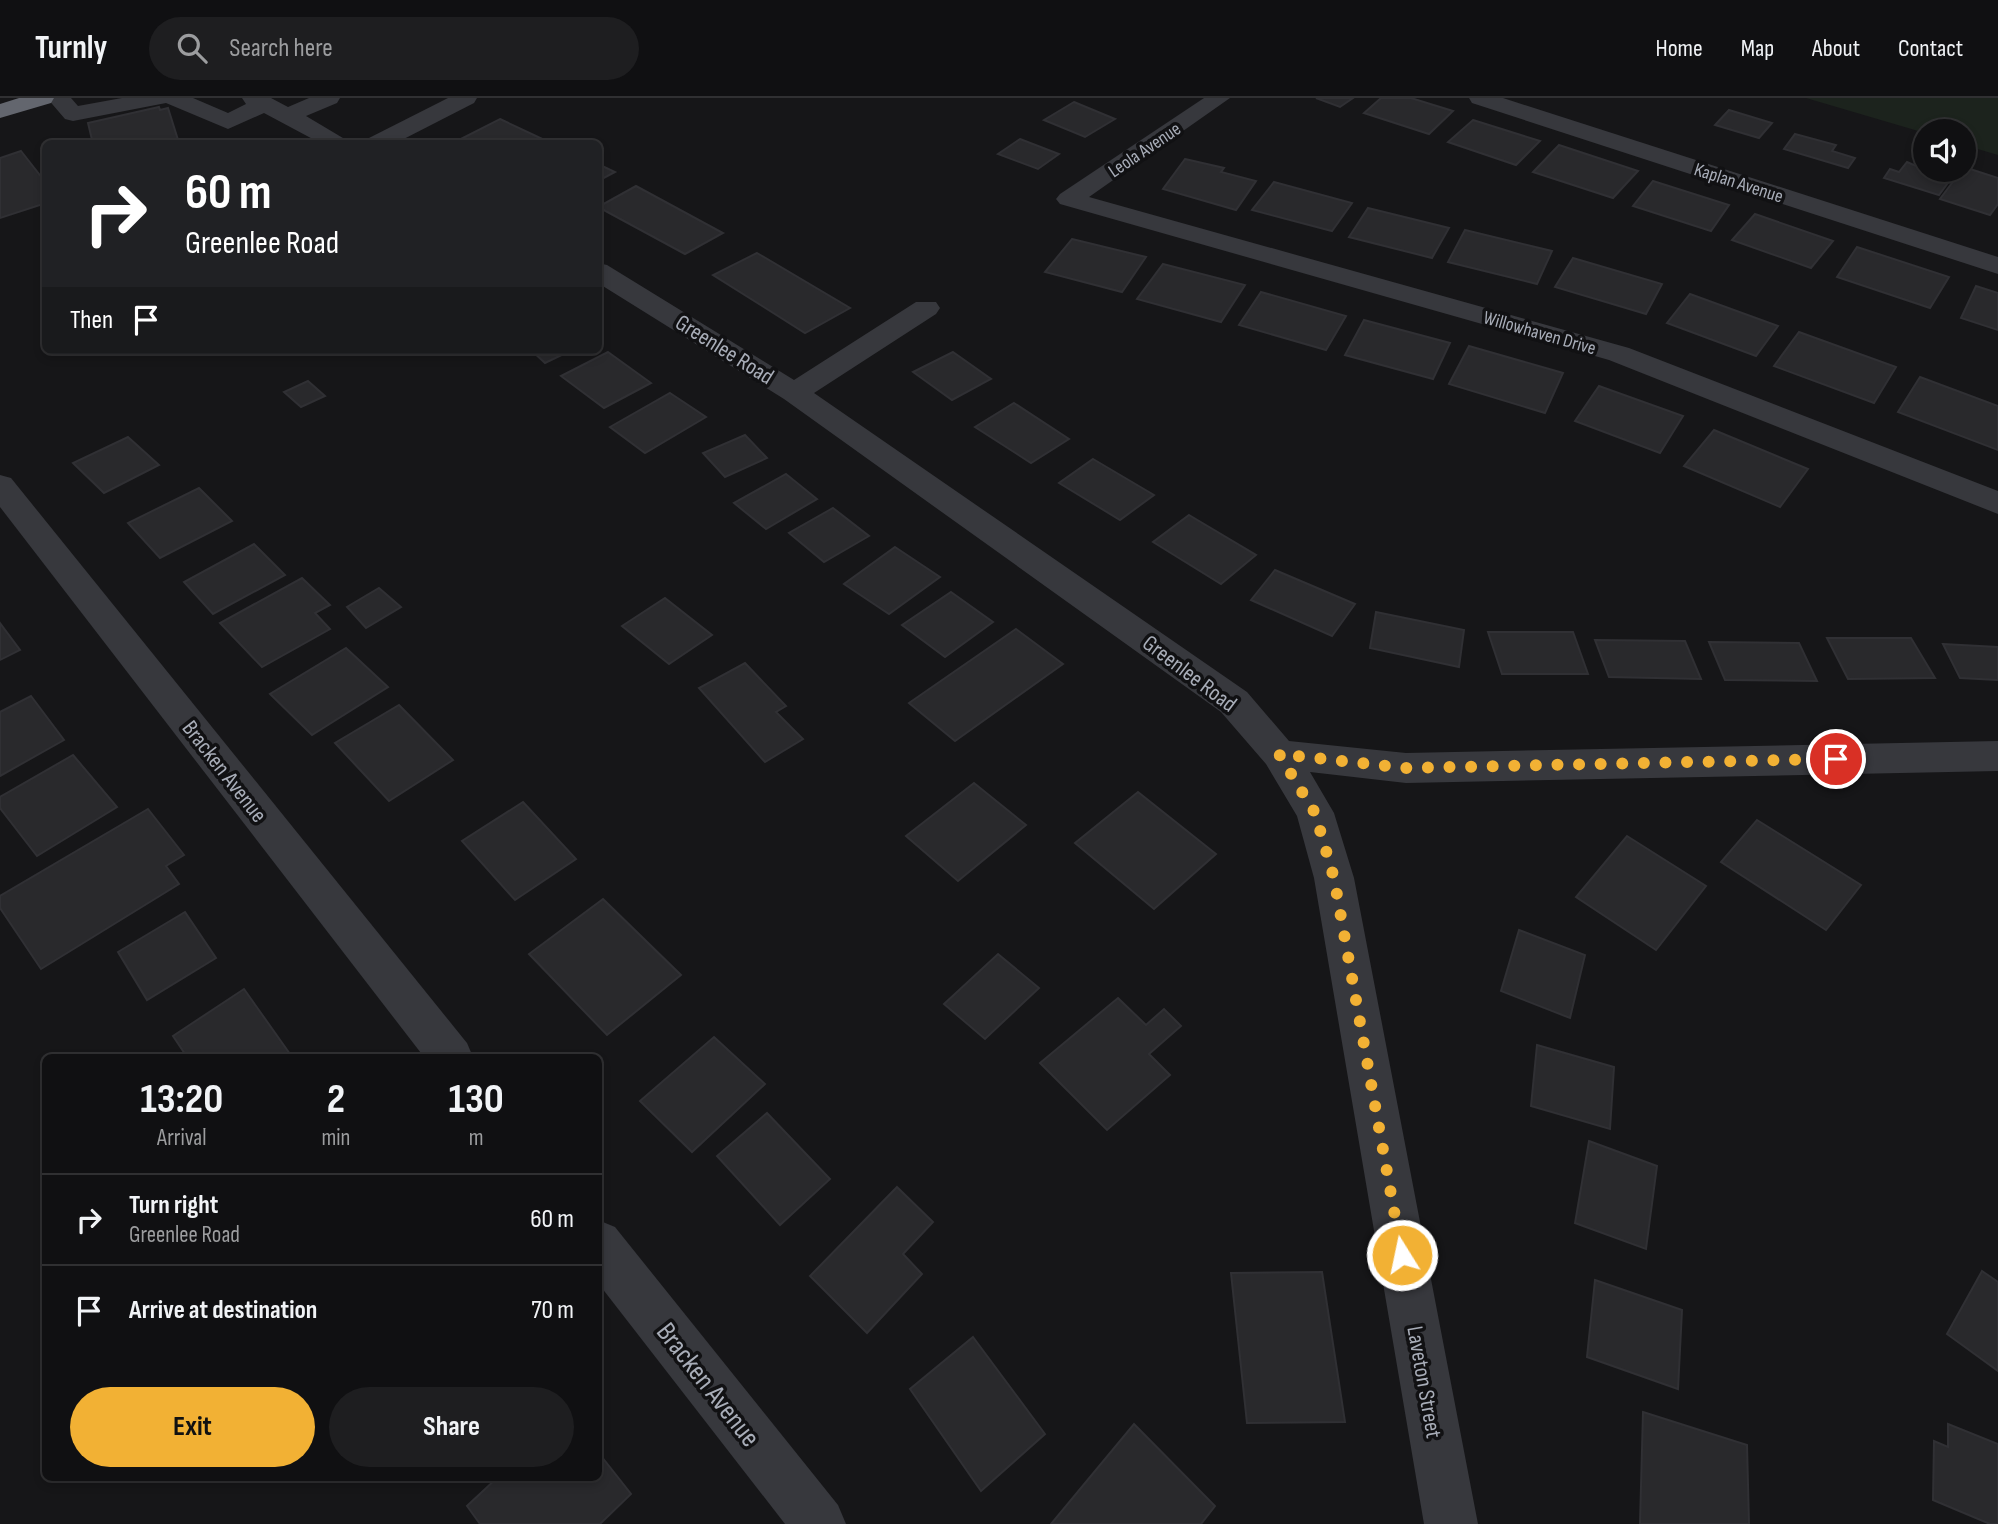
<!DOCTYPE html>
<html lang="en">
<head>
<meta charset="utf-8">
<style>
	:root { --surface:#101012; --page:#1e1e20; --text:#f1f3f6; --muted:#9c9d9f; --line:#303032; --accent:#f2b134 }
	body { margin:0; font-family:"Sofia Sans Condensed",sans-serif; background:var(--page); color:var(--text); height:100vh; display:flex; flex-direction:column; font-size:26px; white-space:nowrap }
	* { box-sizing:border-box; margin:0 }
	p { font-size:23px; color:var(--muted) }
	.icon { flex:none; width:38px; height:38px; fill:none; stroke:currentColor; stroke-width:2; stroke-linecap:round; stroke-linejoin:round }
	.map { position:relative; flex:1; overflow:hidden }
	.drawer { position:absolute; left:42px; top:956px; width:560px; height:427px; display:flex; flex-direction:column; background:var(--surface); border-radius:10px; box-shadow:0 4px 10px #0003,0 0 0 2px var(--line) }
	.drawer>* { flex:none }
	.top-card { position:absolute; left:42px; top:42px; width:560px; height:214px; border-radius:10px; box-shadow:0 4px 10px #0003,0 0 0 2px var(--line); background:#202124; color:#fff; overflow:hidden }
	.fabs { position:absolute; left:1913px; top:21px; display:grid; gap:14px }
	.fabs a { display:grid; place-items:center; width:63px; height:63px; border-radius:50%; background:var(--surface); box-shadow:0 4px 10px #0003,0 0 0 2px var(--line); font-size:35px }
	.pin { position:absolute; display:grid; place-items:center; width:60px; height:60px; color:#fff; margin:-30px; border:4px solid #fff; border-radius:50%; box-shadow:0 2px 7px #0007 }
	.me { position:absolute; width:77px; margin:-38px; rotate:350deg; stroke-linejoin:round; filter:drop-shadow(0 0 5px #0008) }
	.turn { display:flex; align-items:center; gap:24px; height:147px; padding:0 28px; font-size:32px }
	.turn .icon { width:91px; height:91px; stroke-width:2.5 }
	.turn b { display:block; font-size:49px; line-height:60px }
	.then { display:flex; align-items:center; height:66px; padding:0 28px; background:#0003; gap:14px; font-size:26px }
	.eta { display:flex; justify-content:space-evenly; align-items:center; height:119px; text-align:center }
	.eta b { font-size:42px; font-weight:700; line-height:49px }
	.action { display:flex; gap:14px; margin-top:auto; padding:14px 28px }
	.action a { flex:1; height:80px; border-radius:42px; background:var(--accent); color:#111; font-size:28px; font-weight:700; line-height:80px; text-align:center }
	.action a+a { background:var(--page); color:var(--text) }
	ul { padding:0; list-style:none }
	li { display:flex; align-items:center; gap:21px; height:91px; padding:0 28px; border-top:2px solid var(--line) }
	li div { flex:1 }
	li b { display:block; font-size:26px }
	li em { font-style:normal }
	header { display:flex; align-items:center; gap:42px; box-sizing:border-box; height:98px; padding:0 35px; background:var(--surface); border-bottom:2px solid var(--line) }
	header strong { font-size:33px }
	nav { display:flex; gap:38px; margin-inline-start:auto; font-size:24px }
	.search { width:490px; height:63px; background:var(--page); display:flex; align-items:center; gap:18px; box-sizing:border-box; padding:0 24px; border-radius:38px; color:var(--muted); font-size:26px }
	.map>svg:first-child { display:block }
</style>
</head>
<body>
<header>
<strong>Turnly</strong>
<div class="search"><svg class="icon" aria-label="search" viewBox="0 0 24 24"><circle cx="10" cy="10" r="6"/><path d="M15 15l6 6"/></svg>Search here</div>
<nav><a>Home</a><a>Map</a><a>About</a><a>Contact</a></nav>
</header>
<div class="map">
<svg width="1998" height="1426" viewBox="0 0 1998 1426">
	<rect width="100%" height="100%" fill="#161618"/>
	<!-- green -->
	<polygon fill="#1c231d" points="1806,0 1998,0 1998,57 1964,47 1964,33 1925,35"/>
	<!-- building -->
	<g fill="#29292c" stroke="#303034" stroke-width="2">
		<polygon points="1316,0 1353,0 1340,9"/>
		<polygon points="1381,0 1411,0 1453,13 1429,36 1364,15"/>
		<polygon points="1074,4 1115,21 1085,39 1044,22"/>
		<polygon points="159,9 160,12 168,10 179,45 93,46 88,25"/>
		<polygon points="1729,12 1772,25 1759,40 1715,27"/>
		<polygon points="500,21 553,46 453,45"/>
		<polygon points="1473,22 1540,43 1516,67 1448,44"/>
		<polygon points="1795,36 1836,47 1832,53 1855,60 1848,70 1784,51"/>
		<polygon points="1020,41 1059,56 1038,71 998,56"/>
		<polygon points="1559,47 1638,73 1613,100 1533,74"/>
		<polygon points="21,53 43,81 46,80 46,105 0,120 0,60"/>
		<polygon points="1185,61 1224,70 1221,74 1256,83 1236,112 1163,91"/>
		<polygon points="1907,64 1925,72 1953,78 1939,97 1884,80 1890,71 1899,74"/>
		<polygon points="598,66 615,74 598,83"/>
		<polygon points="1964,69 1998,80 1998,106 1990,117 1940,101"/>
		<polygon points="1653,83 1729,107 1711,133 1633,108"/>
		<polygon points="1274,84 1352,105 1332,133 1252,112"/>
		<polygon points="636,88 723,135 685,156 598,109"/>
		<polygon points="1368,110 1449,130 1432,160 1349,139"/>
		<polygon points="1755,116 1833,143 1811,170 1732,142"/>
		<polygon points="1465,132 1552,153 1537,186 1448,164"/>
		<polygon points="1072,141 1146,159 1122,194 1045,174"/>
		<polygon points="1857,149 1949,179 1930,210 1837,179"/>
		<polygon points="757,155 850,210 805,235 713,177"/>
		<polygon points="1573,160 1662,186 1646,216 1555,189"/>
		<polygon points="1163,166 1245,187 1221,224 1137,201"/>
		<polygon points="1976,188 1998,195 1998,232 1961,220"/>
		<polygon points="1261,194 1346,218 1326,252 1239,227"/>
		<polygon points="1690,196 1778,228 1756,258 1667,225"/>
		<polygon points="1364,222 1450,245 1433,281 1345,257"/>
		<polygon points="1799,234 1896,269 1874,305 1774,268"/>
		<polygon points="1469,248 1563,275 1545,315 1449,286"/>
		<polygon points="531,252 572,252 545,265"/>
		<polygon points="608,254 651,285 604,310 561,278"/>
		<polygon points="953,254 991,281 952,302 913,274"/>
		<polygon points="1920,279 1998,308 1998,352 1898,314"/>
		<polygon points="308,283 325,298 301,309 284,294"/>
		<polygon points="1599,288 1683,318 1660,355 1575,323"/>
		<polygon points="670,295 706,319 645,355 610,329"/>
		<polygon points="1014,305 1069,341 1031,365 975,329"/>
		<polygon points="1714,332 1808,371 1780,409 1684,368"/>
		<polygon points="745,337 767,360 725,379 703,355"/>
		<polygon points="128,339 159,367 104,395 73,365"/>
		<polygon points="1093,361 1154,397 1120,422 1059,385"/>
		<polygon points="786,376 817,401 766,431 734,405"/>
		<polygon points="199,390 232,423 160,460 128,425"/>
		<polygon points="833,410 869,438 824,464 789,435"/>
		<polygon points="1189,417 1256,457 1221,486 1153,444"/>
		<polygon points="254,446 285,477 213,516 184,484"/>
		<polygon points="895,449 940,479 889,516 844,486"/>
		<polygon points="1275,472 1355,506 1332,538 1251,502"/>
		<polygon points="302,480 330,507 315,515 330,531 262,569 220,525"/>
		<polygon points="379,490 401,509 366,530 347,509"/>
		<polygon points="951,494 993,524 945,559 902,527"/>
		<polygon points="665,500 712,537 669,566 622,528"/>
		<polygon points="1376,514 1464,532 1459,569 1370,550"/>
		<polygon points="0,525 20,552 0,562"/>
		<polygon points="1016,531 1063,566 955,643 909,605"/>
		<polygon points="1488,534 1573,534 1588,576 1502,576"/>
		<polygon points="1827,540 1911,540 1935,580 1848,581"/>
		<polygon points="1595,542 1685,543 1701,581 1609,579"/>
		<polygon points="1709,544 1799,545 1817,583 1725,582"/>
		<polygon points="1943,546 1998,549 1998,582 1960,580"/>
		<polygon points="346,550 388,589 312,637 270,596"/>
		<polygon points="745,565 786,608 776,614 803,641 765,664 699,590"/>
		<polygon points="31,598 64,642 0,678 0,614"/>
		<polygon points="399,607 453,662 389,703 335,645"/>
		<polygon points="73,657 117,709 37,758 0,710 0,699"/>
		<polygon points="974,685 1026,727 958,783 906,738"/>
		<polygon points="1138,694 1216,756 1154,811 1075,745"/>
		<polygon points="523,704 576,761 515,802 462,743"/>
		<polygon points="148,711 184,757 166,768 179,786 41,871 0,810 0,798"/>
		<polygon points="1757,722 1861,787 1826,832 1721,764"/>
		<polygon points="1627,738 1706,788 1656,852 1576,799"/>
		<polygon points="603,801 681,877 607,937 529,856"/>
		<polygon points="185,814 216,860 147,902 118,854"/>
		<polygon points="1519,832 1585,857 1570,920 1501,893"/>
		<polygon points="998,856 1039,890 985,941 944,906"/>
		<polygon points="244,891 290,956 286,959 187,959 173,938"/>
		<polygon points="1118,900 1146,927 1164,911 1181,928 1149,956 1170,977 1107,1032 1040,965"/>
		<polygon points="714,939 765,986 692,1054 640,1003"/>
		<polygon points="1537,947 1614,969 1610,1031 1531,1008"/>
		<polygon points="767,1015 830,1081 780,1127 717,1058"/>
		<polygon points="1589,1043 1657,1068 1646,1151 1575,1125"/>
		<polygon points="897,1089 933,1124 903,1156 922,1176 867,1235 810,1178"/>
		<polygon points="1982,1173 1998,1184 1998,1273 1947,1236"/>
		<polygon points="1322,1174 1345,1324 1247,1325 1231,1175"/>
		<polygon points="1595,1182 1682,1212 1678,1291 1587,1259"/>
		<polygon points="973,1239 1045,1336 981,1393 910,1291"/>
		<polygon points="1643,1314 1747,1347 1749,1426 1640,1426"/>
		<polygon points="1134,1326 1215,1408 1201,1426 1051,1426"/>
		<polygon points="1948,1326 1998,1346 1998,1426 1990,1426 1933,1402 1934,1343 1948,1349"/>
		<polygon points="598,1354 631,1396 600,1426 480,1426 467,1408 498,1379 598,1379"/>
	</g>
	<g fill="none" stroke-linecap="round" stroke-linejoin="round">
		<!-- minor -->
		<g fill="#37383d" fill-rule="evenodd">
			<polygon points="47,0 71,0 78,8 122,0 193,0 228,15 246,6 242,0 271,0 288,9 309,0 340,0 337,5 306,18 353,46 322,46 264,15 228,31 166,5 73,23 65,21"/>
			<polygon points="448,0 477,0 474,5 394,46 363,46 367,41"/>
			<polygon points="1204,0 1230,0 1089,99 1629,250 1998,393 1998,416 1609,262 1060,106 1056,101 1060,96"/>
			<polygon points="1469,0 1503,0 1998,159 1998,176 1472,5"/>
			<polygon points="598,165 607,167 794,282 916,204 936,204 940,210 936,216 814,295 1247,594 1289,643 1406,655 1998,643 1998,673 1406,685 1310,674 1334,715 1354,780 1478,1426 1424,1426 1314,780 1297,718 1266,666 1221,614 784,301 598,185"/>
			<polygon points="0,377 11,380 467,945 473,959 424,959 0,409"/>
			<polygon points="598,1122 615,1129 838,1407 846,1426 785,1426 598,1185"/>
		</g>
		<!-- highway -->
		<polygon fill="#63666e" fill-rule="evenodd" points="19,0 54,0 51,5 0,20 0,6"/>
	</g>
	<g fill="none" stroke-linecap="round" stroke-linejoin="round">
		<!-- route -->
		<polyline stroke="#f2b134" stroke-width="12" stroke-dasharray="0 21.6" points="1402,1157 1334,780 1315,715 1279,656 1406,670 1836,661"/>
	</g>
	<g text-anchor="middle" stroke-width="7" stroke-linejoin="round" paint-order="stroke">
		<!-- far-street labels -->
		<g font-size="19" fill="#a8adb8" stroke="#111113">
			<text transform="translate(1144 51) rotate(-34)" y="7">Leola Avenue</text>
			<text transform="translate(1739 84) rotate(18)" y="7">Kaplan Avenue</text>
			<text transform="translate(1540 234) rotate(16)" y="7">Willowhaven Drive</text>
		</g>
		<!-- street labels -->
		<g font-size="23" fill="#a8adb8" stroke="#111113">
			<text transform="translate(725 251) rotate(32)" y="8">Greenlee Road</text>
			<text transform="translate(1190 575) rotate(37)" y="8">Greenlee Road</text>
			<text transform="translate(225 673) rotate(52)" y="8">Bracken Avenue</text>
			<text transform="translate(1425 1284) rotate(80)" y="8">Laveton Street</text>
		</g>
		<!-- near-street labels -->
		<g font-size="28" fill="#a8adb8" stroke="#111113">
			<text transform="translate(709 1286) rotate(52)" y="10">Bracken Avenue</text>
		</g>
	</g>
</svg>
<div class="fabs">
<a><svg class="icon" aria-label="sound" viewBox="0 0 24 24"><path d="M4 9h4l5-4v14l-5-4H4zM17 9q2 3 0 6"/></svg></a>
</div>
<div class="pin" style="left:1836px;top:661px;background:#d93025"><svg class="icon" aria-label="arrive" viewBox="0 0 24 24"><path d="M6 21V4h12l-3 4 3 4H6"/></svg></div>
<svg class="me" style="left:1402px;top:1157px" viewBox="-20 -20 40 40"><circle r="17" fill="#f2b134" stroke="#fff" stroke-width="3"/><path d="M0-11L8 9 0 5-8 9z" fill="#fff"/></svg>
<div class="top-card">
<div class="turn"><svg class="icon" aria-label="right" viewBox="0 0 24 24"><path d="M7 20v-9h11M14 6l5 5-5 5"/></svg><div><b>60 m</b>Greenlee Road</div></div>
<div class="then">Then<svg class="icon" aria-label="arrive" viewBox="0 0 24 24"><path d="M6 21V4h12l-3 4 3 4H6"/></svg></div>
</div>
<section class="drawer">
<div class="eta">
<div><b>13:20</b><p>Arrival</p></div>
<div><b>2</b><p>min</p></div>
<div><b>130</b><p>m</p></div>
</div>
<ul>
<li><svg class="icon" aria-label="right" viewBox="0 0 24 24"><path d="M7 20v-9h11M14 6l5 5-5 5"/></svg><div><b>Turn right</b><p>Greenlee Road</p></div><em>60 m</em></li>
<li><svg class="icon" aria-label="arrive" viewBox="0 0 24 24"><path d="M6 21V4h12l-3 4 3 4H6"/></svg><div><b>Arrive at destination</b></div><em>70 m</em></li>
</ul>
<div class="action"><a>Exit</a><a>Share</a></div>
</section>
</div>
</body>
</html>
